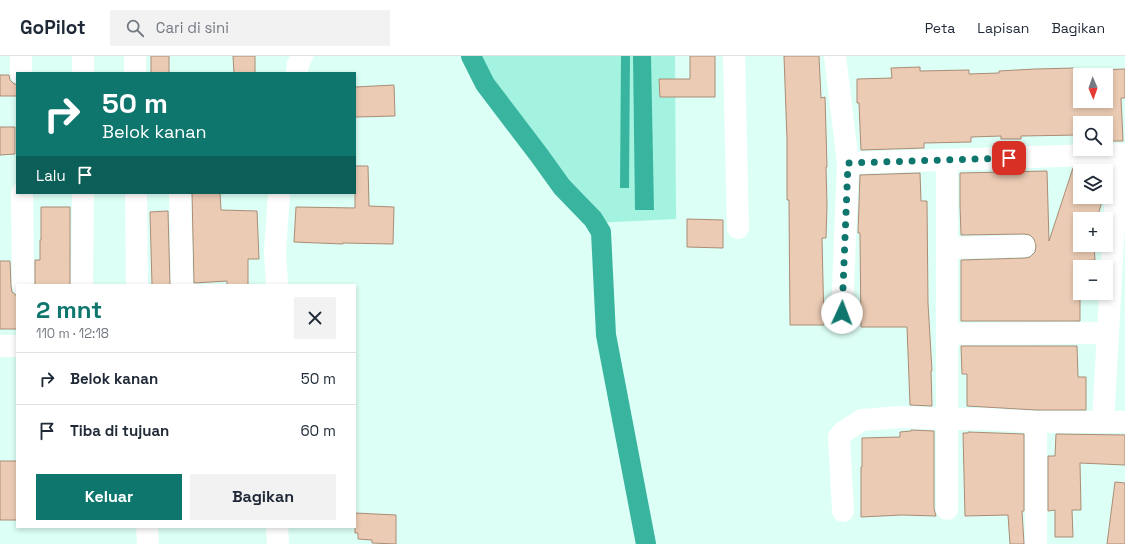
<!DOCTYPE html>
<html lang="id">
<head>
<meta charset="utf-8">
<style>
	:root { --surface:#fff; --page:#f2f2f3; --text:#1f2937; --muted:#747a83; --line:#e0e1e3; --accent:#0f766e }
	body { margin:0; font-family:"Space Grotesk",sans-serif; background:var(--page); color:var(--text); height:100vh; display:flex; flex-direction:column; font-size:15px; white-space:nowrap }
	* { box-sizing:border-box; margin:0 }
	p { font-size:13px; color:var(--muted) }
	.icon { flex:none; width:22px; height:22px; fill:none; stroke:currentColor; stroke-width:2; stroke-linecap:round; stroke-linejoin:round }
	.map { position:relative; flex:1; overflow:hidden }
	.sheet { position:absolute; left:16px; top:228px; width:340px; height:244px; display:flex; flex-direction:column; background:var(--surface); border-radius:0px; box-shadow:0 2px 6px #0003 }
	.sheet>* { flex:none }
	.top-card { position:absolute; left:16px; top:16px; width:340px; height:122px; border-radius:0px; box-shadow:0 2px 6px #0003; background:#0f766e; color:#fff; overflow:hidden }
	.needle { width:26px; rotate:178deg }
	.buttons { position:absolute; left:1073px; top:12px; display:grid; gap:8px }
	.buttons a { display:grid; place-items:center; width:40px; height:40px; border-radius:0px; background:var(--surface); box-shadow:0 2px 6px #0003; font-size:20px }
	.pin { position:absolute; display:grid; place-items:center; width:34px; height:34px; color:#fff; margin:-17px; border-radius:8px; box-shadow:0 2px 6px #0006 }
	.me { position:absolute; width:44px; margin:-22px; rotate:2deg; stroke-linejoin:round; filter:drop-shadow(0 0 3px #0008) }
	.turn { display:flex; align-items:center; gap:14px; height:84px; padding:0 20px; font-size:18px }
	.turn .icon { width:52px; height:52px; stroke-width:2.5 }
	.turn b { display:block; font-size:28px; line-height:34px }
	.then { display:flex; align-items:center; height:38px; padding:0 20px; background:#0003; gap:8px; font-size:15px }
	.round { display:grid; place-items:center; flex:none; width:42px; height:42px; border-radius:0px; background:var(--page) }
	.headline { display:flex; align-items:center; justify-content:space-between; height:68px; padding:0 20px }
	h1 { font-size:24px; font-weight:800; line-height:30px; color:var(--accent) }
	.cta { display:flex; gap:8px; margin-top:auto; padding:8px 20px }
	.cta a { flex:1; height:46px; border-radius:0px; background:var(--accent); color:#fff; font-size:16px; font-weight:800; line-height:46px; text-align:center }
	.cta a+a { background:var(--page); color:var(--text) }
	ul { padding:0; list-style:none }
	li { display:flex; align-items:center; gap:12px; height:52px; padding:0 20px; border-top:1px solid var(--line) }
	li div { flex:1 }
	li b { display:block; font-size:15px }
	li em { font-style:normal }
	header { display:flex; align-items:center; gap:24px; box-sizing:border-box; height:56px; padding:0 20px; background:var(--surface); border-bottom:1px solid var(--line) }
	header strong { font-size:19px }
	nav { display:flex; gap:22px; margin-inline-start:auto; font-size:14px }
	.search { width:280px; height:36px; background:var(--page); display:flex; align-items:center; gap:10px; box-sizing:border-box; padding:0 14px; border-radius:0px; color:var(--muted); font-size:15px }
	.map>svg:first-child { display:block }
</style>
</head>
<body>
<header>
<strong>GoPilot</strong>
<div class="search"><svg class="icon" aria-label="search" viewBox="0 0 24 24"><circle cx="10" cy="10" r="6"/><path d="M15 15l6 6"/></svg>Cari di sini</div>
<nav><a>Peta</a><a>Lapisan</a><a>Bagikan</a></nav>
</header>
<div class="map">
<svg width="1125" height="488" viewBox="0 0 1125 488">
	<rect width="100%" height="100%" fill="#dcfff6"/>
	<!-- green -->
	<polygon fill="#a4f3e1" points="478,0 675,0 676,163 595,167 560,129 539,99 485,28"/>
	<!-- water -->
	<g fill="#39b59f">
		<polygon points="621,0 630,0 629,132 620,132"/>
		<polygon points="633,0 651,0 654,154 635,154"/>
	</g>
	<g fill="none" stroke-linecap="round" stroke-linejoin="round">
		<!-- canal -->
		<polyline stroke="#39b59f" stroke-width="20" points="471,0 485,28 539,99 562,131 593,163 601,176 606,279 646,488"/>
	</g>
	<!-- building -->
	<g fill="#ebcbb4" stroke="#aa8c76" fill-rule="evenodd">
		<rect x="151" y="0" width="18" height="17"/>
		<polygon points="233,0 255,0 255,17 234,17"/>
		<polygon points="690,0 715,0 715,41 660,41 659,23 690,23"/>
		<polygon points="784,0 819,0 821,42 825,41 827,111 826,111 827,149 826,182 822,182 824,269 790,269 789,144 787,144 787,84"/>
		<path d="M920 11V15L969 14V18L999 17V15L1035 13 1074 12V15L1125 13V42H1121L1123 85H1106V67H1080V86H1078V79L1021 80V83H1001V80L971 81V86L924 87V92L861 94 859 47H857V23L892 22 891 12ZM1080 19H1106V45H1080Z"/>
		<polygon points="0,19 9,19 10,24 14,28 17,28 17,40 0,40"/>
		<polygon points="394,29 395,60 355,61 355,31"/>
		<polygon points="0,71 15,71 15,98 0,99"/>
		<polygon points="355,110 368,110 369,150 394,151 393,188 343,187 343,188 294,186 296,151 355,152"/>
		<polygon points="1073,112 1080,115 1080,141 1103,141 1097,163 1080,163 1080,189 1094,189 1095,204 1080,205 1080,265 961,265 961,204 1025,202 1030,201 1035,196 1036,190 1034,183 1030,179 1024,178 961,179 960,149 960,117 1047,115 1049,185"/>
		<polygon points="920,117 921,145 927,145 928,247 932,315 931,315 932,350 910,349 907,271 861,271 860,177 858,177 860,119"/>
		<polygon points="192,137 220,137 221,154 257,155 259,203 248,203 248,229 227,229 227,225 194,227"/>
		<polygon points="41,151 70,151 70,229 35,229 35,204 40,204 40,184 41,184"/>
		<polygon points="168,155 170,229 152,229 150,156"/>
		<polygon points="687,163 723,164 723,192 687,191"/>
		<polygon points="0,205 10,205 11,230 12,236 17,240 17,273 0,273"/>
		<polygon points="961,290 1077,290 1078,321 1086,321 1086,354 1036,354 967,350 967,318 962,318"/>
		<polygon points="911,374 934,375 934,453 936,460 902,459 861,461 861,411 862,411 862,382 900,381 900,376 911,375"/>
		<polygon points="968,376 1024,378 1024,455 1022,455 1024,488 1010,488 1008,459 965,460 963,377 968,377"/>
		<polygon points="1056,378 1125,379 1125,409 1080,407 1081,454 1072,454 1073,481 1055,481 1055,454 1048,455 1048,400 1055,400"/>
		<rect x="0" y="405" width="17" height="59"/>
		<polygon points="1115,426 1125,427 1125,488 1107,488"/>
		<polygon points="355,457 396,459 396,488 372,487 372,484 358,483 358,477 355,477"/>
	</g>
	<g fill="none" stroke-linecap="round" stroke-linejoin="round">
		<!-- minor -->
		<g stroke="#fff" stroke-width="22">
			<polyline points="21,0 21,17"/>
			<polyline points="135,0 135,17"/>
			<polyline points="734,0 738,172"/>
			<polyline points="835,0 848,107 842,257"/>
			<polyline points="83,17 83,0"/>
			<polyline points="297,17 298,8 302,0"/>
			<polyline points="947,104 947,453"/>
			<polyline points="848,107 1125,98"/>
			<polyline points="22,137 23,229"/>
			<polyline points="136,137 137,229"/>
			<polyline points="180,137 182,229"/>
			<polyline points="947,192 1024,190"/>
			<polyline points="82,229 83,137"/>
			<polyline points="277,229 275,196 279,137"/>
			<polyline points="947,278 1108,277"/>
			<polyline points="0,290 17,290"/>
			<polyline points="1103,366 1118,98"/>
			<polyline points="843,455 839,381 842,377 862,364 901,361 947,363 983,363 1036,366 1125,366"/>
			<polyline points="147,471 148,488"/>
			<polyline points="277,471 278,488"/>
			<polyline points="1036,488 1036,366"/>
		</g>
	</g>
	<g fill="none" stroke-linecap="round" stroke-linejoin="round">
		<!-- route -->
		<polyline stroke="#0f766e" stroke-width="7" stroke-dasharray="0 12.6" points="842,257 848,107 1009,102"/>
	</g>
</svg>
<div class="buttons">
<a><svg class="needle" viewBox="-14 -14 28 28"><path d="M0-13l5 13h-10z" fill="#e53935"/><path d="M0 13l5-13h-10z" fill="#747a83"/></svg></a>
<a><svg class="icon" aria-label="search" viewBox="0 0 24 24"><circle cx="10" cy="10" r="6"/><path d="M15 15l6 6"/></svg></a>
<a><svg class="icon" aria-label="layers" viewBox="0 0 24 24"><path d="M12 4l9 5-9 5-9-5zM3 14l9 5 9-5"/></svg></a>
<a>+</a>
<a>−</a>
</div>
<div class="pin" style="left:1009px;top:102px;background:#d93025"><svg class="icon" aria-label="arrive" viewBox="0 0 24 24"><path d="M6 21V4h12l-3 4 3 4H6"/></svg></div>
<svg class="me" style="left:842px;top:257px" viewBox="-20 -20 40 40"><circle r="19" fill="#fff"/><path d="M0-13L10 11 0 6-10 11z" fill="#0f766e"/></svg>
<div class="top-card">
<div class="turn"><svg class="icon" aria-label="right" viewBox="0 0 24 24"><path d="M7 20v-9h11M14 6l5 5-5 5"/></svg><div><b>50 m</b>Belok kanan</div></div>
<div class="then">Lalu<svg class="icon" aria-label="arrive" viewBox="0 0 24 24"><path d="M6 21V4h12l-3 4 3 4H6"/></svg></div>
</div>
<section class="sheet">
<div class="headline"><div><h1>2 mnt</h1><p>110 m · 12:18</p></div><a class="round"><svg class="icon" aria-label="close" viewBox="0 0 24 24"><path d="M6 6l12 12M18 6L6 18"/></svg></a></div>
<ul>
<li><svg class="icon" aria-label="right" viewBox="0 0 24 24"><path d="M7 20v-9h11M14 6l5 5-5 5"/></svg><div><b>Belok kanan</b></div><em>50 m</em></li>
<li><svg class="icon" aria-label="arrive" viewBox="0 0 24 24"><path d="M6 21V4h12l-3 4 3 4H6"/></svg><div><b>Tiba di tujuan</b></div><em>60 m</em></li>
</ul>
<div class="cta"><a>Keluar</a><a>Bagikan</a></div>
</section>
</div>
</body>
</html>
